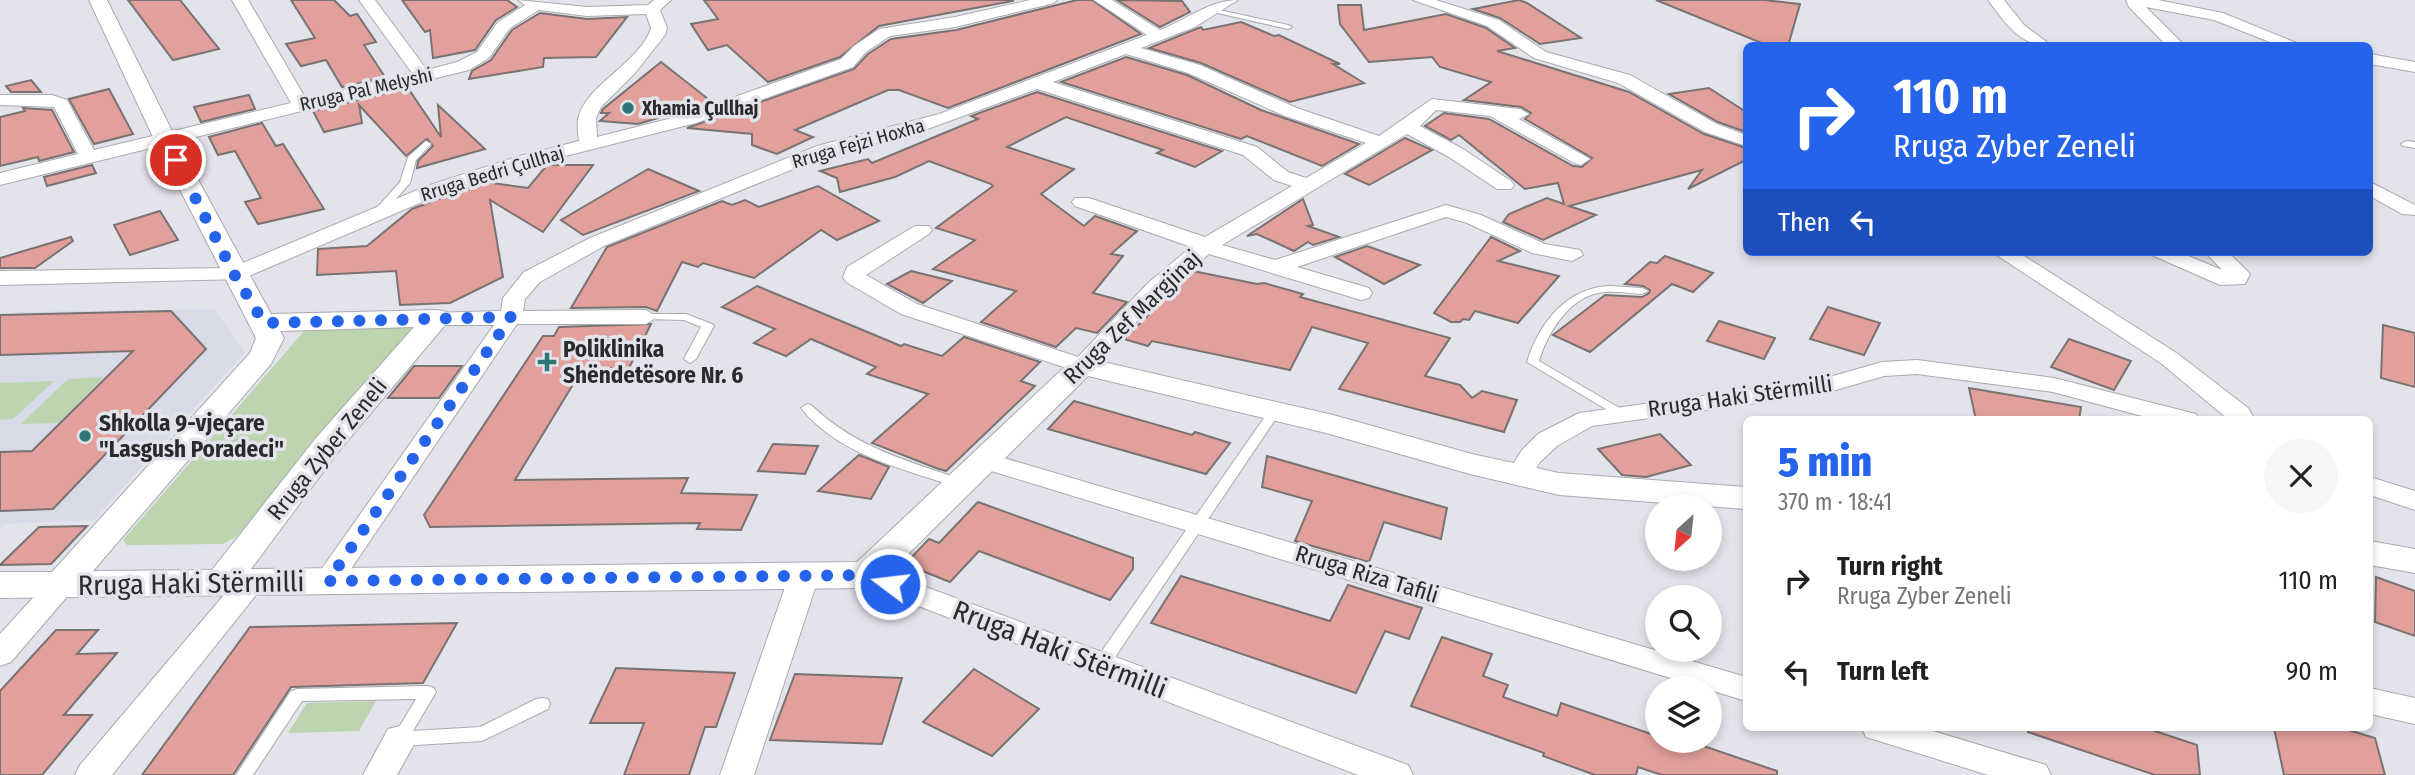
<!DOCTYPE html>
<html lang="en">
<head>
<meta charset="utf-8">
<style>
	:root { --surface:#fff; --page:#f6f6f6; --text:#202124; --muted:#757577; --accent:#2563eb }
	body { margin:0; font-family:"Fira Sans Condensed",sans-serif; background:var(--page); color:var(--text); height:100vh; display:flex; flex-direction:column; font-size:26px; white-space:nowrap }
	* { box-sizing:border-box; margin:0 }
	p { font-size:23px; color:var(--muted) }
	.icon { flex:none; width:38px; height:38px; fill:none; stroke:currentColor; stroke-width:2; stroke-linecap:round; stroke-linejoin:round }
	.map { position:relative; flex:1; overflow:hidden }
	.drawer { position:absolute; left:1743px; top:416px; width:630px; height:315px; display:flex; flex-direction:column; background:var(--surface); border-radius:10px; box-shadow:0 4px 10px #0003 }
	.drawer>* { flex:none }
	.guide { position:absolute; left:1743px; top:42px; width:630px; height:214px; border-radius:10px; box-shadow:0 4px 10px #0003; background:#2563eb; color:#fff; overflow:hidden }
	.needle { width:46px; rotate:207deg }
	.fabs { position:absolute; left:1645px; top:494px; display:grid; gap:14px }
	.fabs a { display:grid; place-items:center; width:77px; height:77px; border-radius:50%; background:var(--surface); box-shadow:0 4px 10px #0003; font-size:35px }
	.pin { position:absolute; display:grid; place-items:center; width:60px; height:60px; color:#fff; margin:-30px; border:4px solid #fff; border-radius:50%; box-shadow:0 2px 7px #0007 }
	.me { position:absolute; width:77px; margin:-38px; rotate:285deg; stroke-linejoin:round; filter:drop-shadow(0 0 5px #0008) }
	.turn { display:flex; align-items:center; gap:24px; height:147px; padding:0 35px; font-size:32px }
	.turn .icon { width:91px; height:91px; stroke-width:2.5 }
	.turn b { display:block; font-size:49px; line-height:60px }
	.then { display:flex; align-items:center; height:66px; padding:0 35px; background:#0003; gap:14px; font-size:26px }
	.round { display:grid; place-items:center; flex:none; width:74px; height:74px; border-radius:37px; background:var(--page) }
	.summary { display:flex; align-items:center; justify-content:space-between; height:119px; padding:0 35px }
	h1 { font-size:42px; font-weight:800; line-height:52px; color:var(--accent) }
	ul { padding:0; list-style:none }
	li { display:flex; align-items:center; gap:21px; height:91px; padding:0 35px }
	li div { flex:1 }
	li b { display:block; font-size:26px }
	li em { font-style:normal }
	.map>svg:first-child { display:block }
</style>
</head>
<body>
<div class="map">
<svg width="2415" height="775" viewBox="0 0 2415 775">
	<rect width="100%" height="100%" fill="#e3e4eb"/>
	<!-- built -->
	<polygon fill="#d8dae8" points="214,309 245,352 94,520 6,524 0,529 0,326 17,312"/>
	<!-- green -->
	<g fill="#bdd5af">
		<polygon points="418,326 236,537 223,544 127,545 123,540 305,330"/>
		<polygon points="104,377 59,423 21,424 68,379"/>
		<polygon points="54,381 13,419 0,420 0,383"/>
		<polygon points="376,701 359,731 288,733 307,703"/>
	</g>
	<!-- building -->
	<g fill="#e2a09c" stroke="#797271" stroke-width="2">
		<polygon points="128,0 180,0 219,49 173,60"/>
		<polygon points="291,0 334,0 350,16 357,14 376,42 364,45 385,77 342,87 326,60 301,66 286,44 315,38"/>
		<polygon points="402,0 507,0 517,7 496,20 475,50 433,58 430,30 425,32"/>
		<polygon points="704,0 1013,0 1013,1 879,26 840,57 768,82 727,45 708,50 691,24 718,19"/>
		<polygon points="1077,0 1092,0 1141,34 948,108 899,90 888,90 795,130 813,137 777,154 752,145 752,134 687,128 854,69 868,54 891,39 956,30"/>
		<polygon points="1117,0 1182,1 1190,12 1160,27"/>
		<polygon points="1519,0 1527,3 1581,38 1540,44 1500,18 1473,9"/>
		<polygon points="1656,0 1764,0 1800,4 1788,46 1769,46"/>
		<polygon points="1338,5 1361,5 1364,30 1446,14 1486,28 1515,48 1497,51 1629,92 1704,134 1746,148 1746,160 1688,189 1702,170 1569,206 1596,215 1543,240 1503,222 1509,214 1547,198 1564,204 1558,183 1525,189 1459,135 1451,140 1425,126 1444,113 1489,119 1573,166 1582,167 1592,158 1525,119 1531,113 1521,107 1464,100 1491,82 1440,67 1432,57 1369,62 1340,24"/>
		<polygon points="540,13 587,19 627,17 596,57 544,58 543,67 469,79 472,71 491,60 512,30"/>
		<polygon points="1241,22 1274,36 1279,35 1340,64 1333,64 1364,83 1290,102 1201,63 1149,48 1201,27 1203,30"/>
		<polygon points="1126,57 1187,75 1261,110 1359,144 1322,166 1247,136 1241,139 1061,82"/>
		<polygon points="661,62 712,102 638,124 600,121 609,113 601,113 603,109"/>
		<polygon points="31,80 41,92 11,92 6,86"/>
		<polygon points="408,88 441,137 438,105 485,149 417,168 418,161 433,146 427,139 406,156 359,105 362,123 324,132 313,111"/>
		<polygon points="1709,88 1746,112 1746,132 1718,122 1669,94"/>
		<polygon points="109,89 133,134 94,144 69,99"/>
		<polygon points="1037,92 1222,151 1195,167 1157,153 1163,150 1066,117 1007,147 1074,169 1041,194 1084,226 1095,216 1137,231 1111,254 1123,256 1093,293 1127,302 1097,333 1076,328 1056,347 981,322 1016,291 933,269 975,240 936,228 993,186 991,184 929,161 895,177 840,192 837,178 820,171 868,159 872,163 978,119 971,116"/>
		<polygon points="249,95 255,109 201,122 194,107"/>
		<polygon points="23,108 52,110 74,152 39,161 38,157 0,166 0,117 25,111"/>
		<polygon points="262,123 276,146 283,144 324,209 258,224 245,202 261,198 235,151 218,155 209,137"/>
		<polygon points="1405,138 1432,150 1369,185 1345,174"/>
		<polygon points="92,165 96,173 47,186 44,177"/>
		<polygon points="547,165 593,165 543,232 490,200 503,277 450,303 400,305 396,271 317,275 318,249 367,246 412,209 485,182 528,188"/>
		<polygon points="648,169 699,191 583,235 561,220"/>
		<polygon points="818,186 879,221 837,240 821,230 754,278 703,263 698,267 682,262 657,311 646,307 571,308 607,247 722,201 732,205 745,200 759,207"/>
		<polygon points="1303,199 1313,225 1308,226 1339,237 1313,245 1308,242 1294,251 1257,234 1247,236"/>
		<polygon points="160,211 178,240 130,255 114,225"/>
		<polygon points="71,237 73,241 35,268 0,268 0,258"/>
		<polygon points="1491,237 1520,251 1498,261 1559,276 1518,323 1475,311 1469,320 1463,319 1460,322 1451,322 1434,313"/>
		<polygon points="1367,246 1420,265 1384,284 1335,257"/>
		<polygon points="1665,256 1713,273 1693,292 1672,284 1590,352 1553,335 1605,295 1642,297 1649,293 1650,290 1643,286 1625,284 1650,262 1657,263"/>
		<polygon points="911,271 952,281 923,303 887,284"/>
		<polygon points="1193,271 1257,284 1264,283 1303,294 1300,297 1450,338 1425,376 1460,385 1472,398 1482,391 1517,400 1504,432 1339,389 1368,343 1312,327 1290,370 1152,341 1148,346 1124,339"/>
		<polygon points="757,286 901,346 904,344 942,356 964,337 1040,362 1021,381 1035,386 946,471 936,468 872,443 928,394 867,374 876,367 811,339 786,356 754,343 775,329 722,307"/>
		<polygon points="1828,307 1880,323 1864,355 1810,339"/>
		<polygon points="171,311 206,349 53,509 0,511 0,452 32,451 133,351 0,355 0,315"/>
		<polygon points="1719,321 1775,338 1764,359 1707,341"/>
		<polygon points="651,324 629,368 583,368 515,480 688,478 681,493 757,495 741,530 697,529 700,523 430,527 424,515 543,336 554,336 559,327"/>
		<polygon points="2383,325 2415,333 2415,387 2381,378"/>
		<polygon points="2069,339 2131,361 2114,390 2051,367"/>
		<polygon points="414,366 462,366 439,398 388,398"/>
		<polygon points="1969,388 2081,407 2079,420 1976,420"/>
		<polygon points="1074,401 1192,435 1195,432 1230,443 1206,474 1048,429"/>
		<polygon points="1660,434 1691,465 1646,477 1622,475 1598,449"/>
		<polygon points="773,444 818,446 805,474 758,471"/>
		<polygon points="859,455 889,467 871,499 818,491"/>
		<polygon points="1267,456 1447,508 1441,539 1384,522 1369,562 1295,541 1312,501 1262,487"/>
		<polygon points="978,502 1133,558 1133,569 1110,600 979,551 950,582 905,564 929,539 939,543"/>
		<polygon points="87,526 51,564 0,565 39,527"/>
		<polygon points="1181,576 1330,621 1348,585 1422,608 1409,639 1385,631 1356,693 1151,623"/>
		<polygon points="2376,577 2415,591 2415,636 2375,622"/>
		<polygon points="457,623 423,683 291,687 233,775 142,775 250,627"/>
		<polygon points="56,630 98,630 77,654 117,653 64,715 92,715 42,775 0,775 0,691"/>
		<polygon points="1442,637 1492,654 1483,676 1508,685 1503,697 1557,716 1561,703 1657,736 1657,740 1686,740 1777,771 1777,775 1662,775 1638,767 1636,775 1595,775 1543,756 1544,753 1411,706"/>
		<polygon points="616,668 735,673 716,727 705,727 689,775 624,775 644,723 590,723"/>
		<polygon points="974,669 1039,709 992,756 923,722"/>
		<polygon points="795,674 902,678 882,744 770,740"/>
		<polygon points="2029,728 2146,728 2197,745 2200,775 2155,775 2028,732"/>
		<polygon points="2274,728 2342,728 2375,738 2385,775 2284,775"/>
	</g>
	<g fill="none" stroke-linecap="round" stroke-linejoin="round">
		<defs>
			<g id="service">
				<polygon points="1210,8 1288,25 1292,27 1288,29 1213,12 1210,12"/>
				<polygon points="426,141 431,144 416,160 410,183 383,214 375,214 375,210 400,182 408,157"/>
				<polygon points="2406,141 2415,142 2415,148 2403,146 2401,144"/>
				<path d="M1610 286 1642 288 1648 291 1642 294C1628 293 1612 290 1598 293 1568 299 1547 334 1539 361L1623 410 1625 413 1619 417 1527 362C1539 323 1567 287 1610 286Z"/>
				<polygon points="646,314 686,314 712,324 714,326 696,359 690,363 684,359 701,327 684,320 642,319 640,317"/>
				<path d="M807 404 811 405C856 448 908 461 966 481L968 484 966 487H956C902 468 838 455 801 408Z"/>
				<polygon points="1275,407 1281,411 1107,669 1101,671 1095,669 1093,665 1095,661 1271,408"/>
				<polygon points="428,686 434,688 436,692 413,731 480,727 536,699 542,698 548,699 550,704 548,709 482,741 400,746 394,744 392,739 416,699 302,701 253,775 236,775 291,691 297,689"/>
			</g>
			<g id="minor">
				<path d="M232 0H248L306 99 412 73 359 0H375L427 70 457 62 477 52 498 22 525 5 518 0 587 7 648 5 654 0H671L660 10 667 28 665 35 635 73 601 107 596 118 597 137 684 115 841 59 854 46 879 29 955 17 1030 0H1057L1054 3 955 27 890 36 866 52 853 67 696 123 530 165 441 194 242 279 0 285V271L231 268 427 186 516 157 579 141C578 134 577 126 578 119 584 86 641 62 651 28L646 14 587 16 539 10 510 28 489 58 469 70 0 185V173L78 154 54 107 0 105V95H52L67 100 94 150 291 103Z"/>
				<path d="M1094 0H1112L1160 30C1186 20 1210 0 1238 0L1195 27 1141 48 1200 65 1297 108 1379 136 1432 99 1520 109 1529 114 1519 119 1590 159 1581 165 1574 163 1490 116 1436 110 1420 126 1463 149 1511 181 1514 185 1511 189H1497L1449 157 1407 134 1222 245 1275 260 1446 205 1481 215 1545 244 1580 250 1583 255 1572 261 1532 253 1467 223 1446 217 1297 267 1369 288 1372 293 1369 298 1361 300 1209 254 1164 293 1090 371 1082 373 901 314 846 282 843 277 847 267 915 226H929L932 230 929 234 866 275 917 304 1078 357 1148 283 1191 247 1075 206 1072 202 1075 198H1089L1205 237 1292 186 1274 180 1243 155 1037 89 911 135 830 154 604 246 540 282 525 299 523 311 646 310 657 317 646 324H517L338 588 328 591 318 588 313 581 318 574 494 325H437L426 318 429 313 501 311 503 298 524 272 590 238 817 146 939 114 1147 35ZM1126 54 1188 73 1285 116 1366 143 1306 178 1288 172 1257 147 1053 82Z"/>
				<polygon points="1413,0 1436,0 1499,20 1546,52 1630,75 1717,124 1746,135 1746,146 1705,132 1618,83 1534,58 1487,26"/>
				<path d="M1988 0H2004L2024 25 2052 46C2019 46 2007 25 1988 0Z"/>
				<polygon points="2126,0 2158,0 2223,13 2304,46 2280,46 2214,20 2146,7 2185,46 2167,46 2129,7"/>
				<polygon points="2370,54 2415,62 2415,72 2370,64"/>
				<polygon points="2370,182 2415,205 2415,215 2402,214 2370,196"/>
				<polygon points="1992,252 2018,252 2178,354 2248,408 2255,420 2229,420 2162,364"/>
				<polygon points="2150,252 2179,252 2222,270 2205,252 2228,252 2250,274 2245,284 2220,285 2154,256"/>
				<polygon points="1917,360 2054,378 2196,414 2200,420 2157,420 2053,392 1917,374 1884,376 1822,394 1592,426 1557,446 1540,462 1528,481 1519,484 1510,481 1506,475 1522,450 1538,434 1579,413 1819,380 1882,362"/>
				<polygon points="987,453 1746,677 1746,701 978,467 974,461 978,455"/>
				<polygon points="2370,477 2415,491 2415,510 2370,495"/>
				<polygon points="866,565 1408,765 1413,775 1358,775 856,582 851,575 856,568"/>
				<polygon points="804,566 814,569 819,576 754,775 720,775 789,576 794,569"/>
				<polygon points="250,572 260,576 265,583 260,590 112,775 75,775 80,765 240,576"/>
				<polygon points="61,574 71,578 76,585 71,592 11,662 0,666 0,634 51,578"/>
				<polygon points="2370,688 2415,698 2415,724 2370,714"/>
				<polygon points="400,726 412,729 417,739 397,775 363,775 388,729"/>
				<polygon points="1862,728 1923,728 2046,765 2051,775 1988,775 1866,737"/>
			</g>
			<g id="tertiary">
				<path d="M89 0H107L175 137 271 314 437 310 447 312 451 318 338 452 251 569 857 562 1072 360 1082 357 1333 415 1472 454 1559 473 1746 487V509L1559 495 1470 474 1326 433 1088 376 878 584 866 588 0 598V572H52L250 353 256 338 153 137ZM414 327 316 438 212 570 93 571 271 364 284 338 280 331Z"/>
				<polygon points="2370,541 2415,549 2415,573 2370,565"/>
			</g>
		</defs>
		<!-- service casing -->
		<use href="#service" stroke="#a9aab0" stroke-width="2"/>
		<!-- minor casing -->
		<use href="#minor" stroke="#a9aab0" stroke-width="2"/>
		<!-- tertiary casing -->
		<use href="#tertiary" stroke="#a9aab0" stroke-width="2"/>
		<!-- service -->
		<use href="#service" fill="#fff" fill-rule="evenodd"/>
		<!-- minor -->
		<use href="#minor" fill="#fff" fill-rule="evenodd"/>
		<!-- tertiary -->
		<use href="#tertiary" fill="#fff" fill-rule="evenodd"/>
	</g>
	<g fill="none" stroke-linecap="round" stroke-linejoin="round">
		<!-- route -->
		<polyline stroke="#2563eb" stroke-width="12" stroke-dasharray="0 21.6" points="176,160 234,274 264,323 511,317 328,581 866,575 890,584"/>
	</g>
	<!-- markers -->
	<g fill="#2d7778" stroke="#e3e4eb" stroke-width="2.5">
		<circle cx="628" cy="108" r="7"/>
		<path d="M543.5 351.5h7v7h7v7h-7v7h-7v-7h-7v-7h7z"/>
		<circle cx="85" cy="436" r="7"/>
	</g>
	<g text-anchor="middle" stroke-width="7" stroke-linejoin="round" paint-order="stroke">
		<!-- far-street labels -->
		<g font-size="19" fill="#2a2a2c" stroke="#e3e4eb">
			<text transform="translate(366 89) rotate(-13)" y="7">Rruga Pal Melyshi</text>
			<text transform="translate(858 143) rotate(-16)" y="7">Rruga Fejzi Hoxha</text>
			<text transform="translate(492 173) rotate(-17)" y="7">Rruga Bedri Çullhaj</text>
		</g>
		<!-- far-poi labels -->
		<g font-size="19" font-weight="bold" fill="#2a2a2c" stroke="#e3e4eb" text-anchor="start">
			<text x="642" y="115">Xhamia Çullhaj</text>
		</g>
		<!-- street labels -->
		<g font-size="23" fill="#2a2a2c" stroke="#e3e4eb">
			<text transform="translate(1132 317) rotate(-44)" y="8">Rruga Zef Margjinaj</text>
			<text transform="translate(1740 396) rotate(-8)" y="8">Rruga Haki Stërmilli</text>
			<text transform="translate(327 449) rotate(-51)" y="8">Rruga Zyber Zeneli</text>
			<text transform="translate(1367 574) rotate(17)" y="8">Rruga Riza Tafili</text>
		</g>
		<!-- poi labels -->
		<g font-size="23" font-weight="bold" fill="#2a2a2c" stroke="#e3e4eb" text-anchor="start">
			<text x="563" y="357">Poliklinika<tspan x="563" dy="26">Shëndetësore Nr. 6</tspan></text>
			<text x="99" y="431">Shkolla 9-vjeçare<tspan x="99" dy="26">"Lasgush Poradeci"</tspan></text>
		</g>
		<!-- near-street labels -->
		<g font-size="28" fill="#2a2a2c" stroke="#e3e4eb">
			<text transform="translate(191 583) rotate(-1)" y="10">Rruga Haki Stërmilli</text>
			<text transform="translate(1060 649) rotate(21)" y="10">Rruga Haki Stërmilli</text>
		</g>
	</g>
</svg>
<div class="fabs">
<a><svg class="needle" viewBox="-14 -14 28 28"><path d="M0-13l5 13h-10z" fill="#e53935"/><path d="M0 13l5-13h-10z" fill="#757577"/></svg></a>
<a><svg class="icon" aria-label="search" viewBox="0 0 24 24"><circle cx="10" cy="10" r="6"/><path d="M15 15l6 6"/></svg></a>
<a><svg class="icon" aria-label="layers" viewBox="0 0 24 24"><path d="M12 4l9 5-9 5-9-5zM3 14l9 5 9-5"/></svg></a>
</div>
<div class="pin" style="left:176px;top:160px;background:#d93025"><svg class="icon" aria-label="arrive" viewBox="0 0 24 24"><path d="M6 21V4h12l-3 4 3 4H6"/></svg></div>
<svg class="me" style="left:890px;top:584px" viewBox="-20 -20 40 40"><circle r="17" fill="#2563eb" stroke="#fff" stroke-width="3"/><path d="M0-11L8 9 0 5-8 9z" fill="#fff"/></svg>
<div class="guide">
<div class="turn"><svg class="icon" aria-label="right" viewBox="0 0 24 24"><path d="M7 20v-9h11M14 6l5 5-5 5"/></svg><div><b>110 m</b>Rruga Zyber Zeneli</div></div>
<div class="then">Then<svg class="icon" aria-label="left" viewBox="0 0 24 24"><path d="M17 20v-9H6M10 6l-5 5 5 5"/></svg></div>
</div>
<section class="drawer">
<div class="summary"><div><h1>5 min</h1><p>370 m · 18:41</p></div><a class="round"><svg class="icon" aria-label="close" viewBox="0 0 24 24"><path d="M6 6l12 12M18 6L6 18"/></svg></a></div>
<ul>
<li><svg class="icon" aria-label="right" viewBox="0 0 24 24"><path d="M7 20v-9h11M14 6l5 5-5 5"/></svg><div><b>Turn right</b><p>Rruga Zyber Zeneli</p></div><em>110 m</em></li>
<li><svg class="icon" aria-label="left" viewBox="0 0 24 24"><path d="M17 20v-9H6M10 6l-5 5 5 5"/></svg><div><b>Turn left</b></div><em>90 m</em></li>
</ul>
</section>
</div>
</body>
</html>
